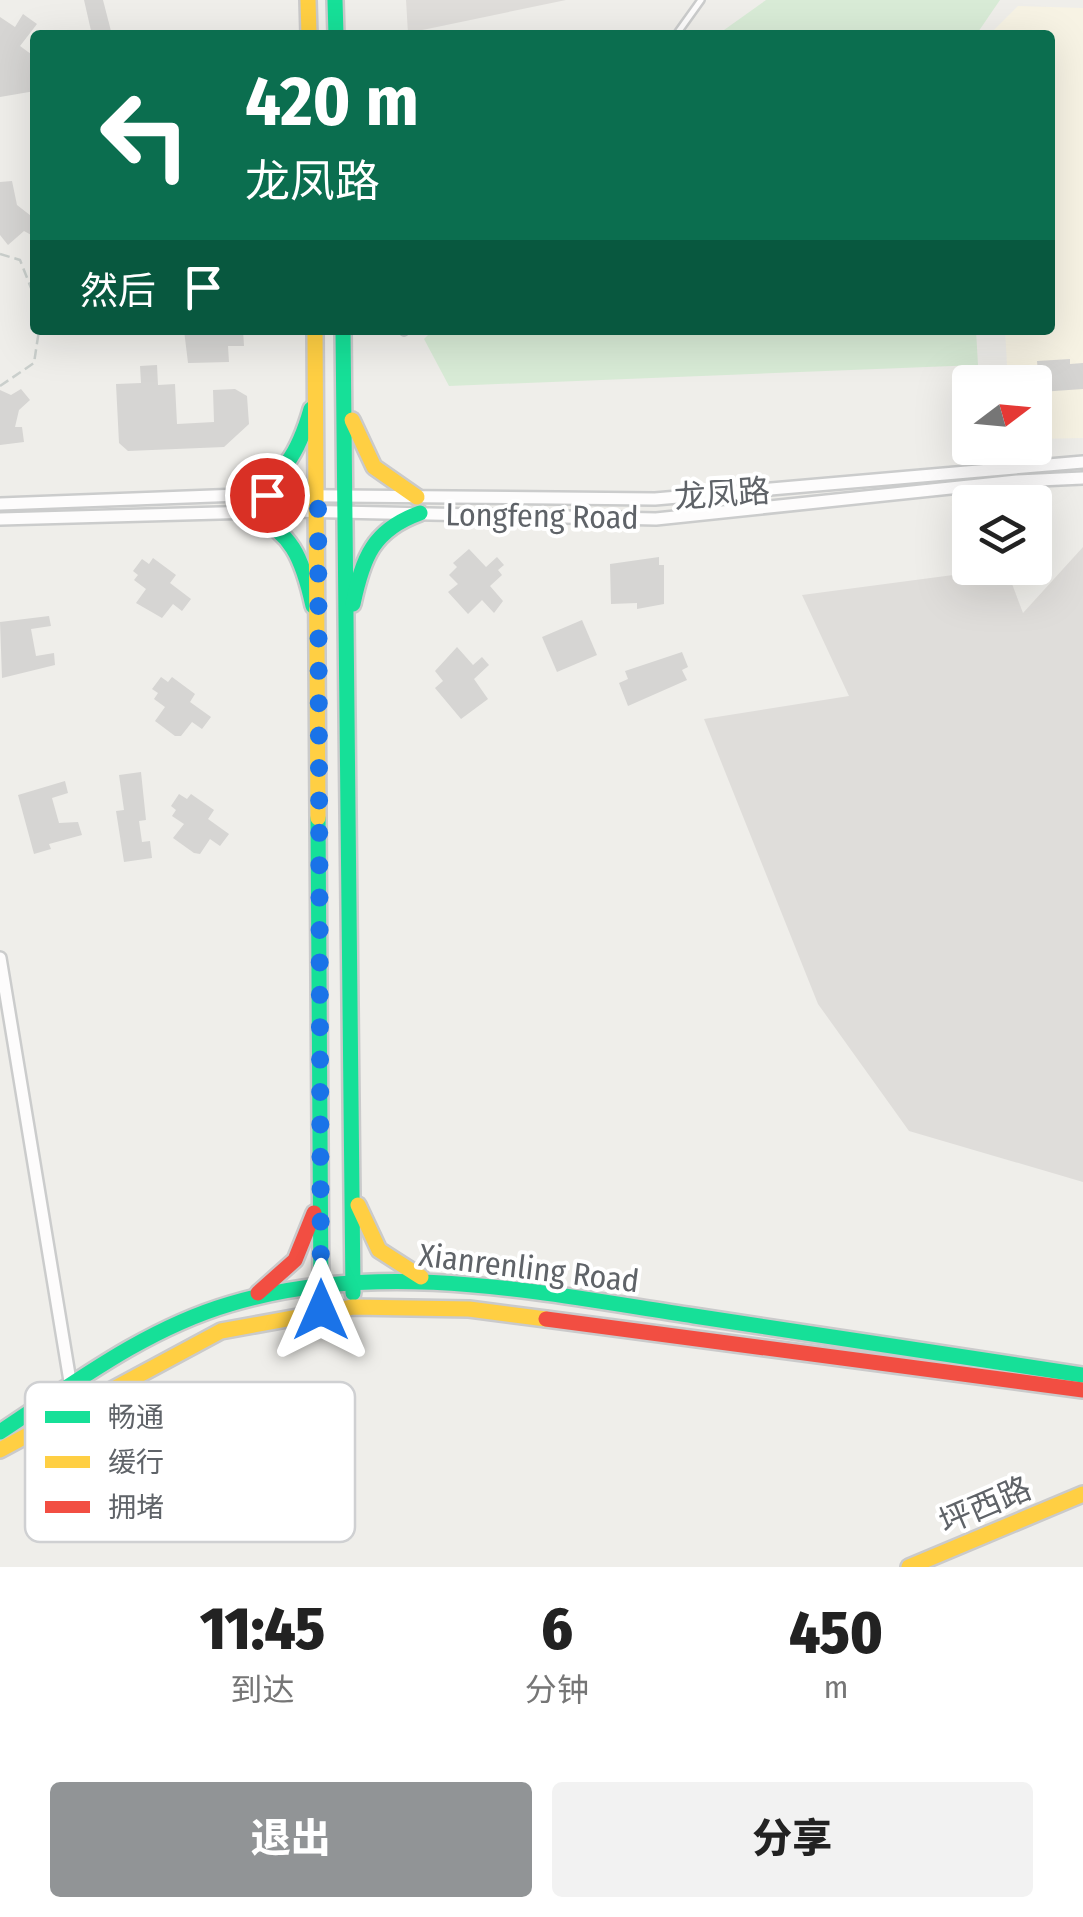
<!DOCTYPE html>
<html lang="zh">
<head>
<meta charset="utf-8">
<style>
	:root { --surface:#fff; --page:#f2f2f2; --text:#222; --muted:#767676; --accent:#919496 }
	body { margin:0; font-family:"Fira Sans Condensed","Noto Sans SC",sans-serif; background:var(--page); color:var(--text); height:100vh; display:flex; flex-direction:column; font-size:38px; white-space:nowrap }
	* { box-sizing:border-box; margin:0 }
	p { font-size:32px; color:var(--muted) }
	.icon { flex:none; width:55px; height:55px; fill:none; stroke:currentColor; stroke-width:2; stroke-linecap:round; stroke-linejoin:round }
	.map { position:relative; height:1567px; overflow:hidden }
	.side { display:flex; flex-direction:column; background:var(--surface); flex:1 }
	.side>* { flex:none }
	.hud { position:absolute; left:30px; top:30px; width:1025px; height:305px; border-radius:10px; box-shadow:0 10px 40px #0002; background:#0b6e4f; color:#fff; overflow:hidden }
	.needle { width:65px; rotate:74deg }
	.controls { position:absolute; left:952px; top:365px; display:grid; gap:20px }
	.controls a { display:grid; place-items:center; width:100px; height:100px; border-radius:10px; background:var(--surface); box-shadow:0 10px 40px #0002; font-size:50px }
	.pin { position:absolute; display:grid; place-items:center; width:85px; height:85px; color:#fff; margin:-42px; border:5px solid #fff; border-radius:50%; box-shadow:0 2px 10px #0007 }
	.me { position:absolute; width:110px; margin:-55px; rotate:0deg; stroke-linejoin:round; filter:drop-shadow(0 0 8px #0008) }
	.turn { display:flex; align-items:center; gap:35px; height:210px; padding:0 50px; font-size:45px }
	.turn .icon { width:130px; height:130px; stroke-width:2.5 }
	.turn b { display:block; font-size:70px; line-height:85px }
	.then { display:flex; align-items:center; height:95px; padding:0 50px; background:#0003; gap:20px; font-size:38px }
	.eta { display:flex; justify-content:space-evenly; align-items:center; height:170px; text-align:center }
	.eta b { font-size:60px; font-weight:800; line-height:70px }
	.primary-button { display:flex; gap:20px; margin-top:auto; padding:20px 50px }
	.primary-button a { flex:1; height:115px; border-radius:10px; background:var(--accent); color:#fff; font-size:40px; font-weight:800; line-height:115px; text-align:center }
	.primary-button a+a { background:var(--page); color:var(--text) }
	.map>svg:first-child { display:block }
</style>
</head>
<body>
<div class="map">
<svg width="1083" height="1567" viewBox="0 0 1083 1567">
	<rect width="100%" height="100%" fill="#efeeea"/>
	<!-- commercial -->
	<polygon fill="#f7f3e4" points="1018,6 1083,8 1083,438 1035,439 1035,382 1008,382 1005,330 1050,330 1050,35 989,35"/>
	<!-- industrial -->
	<g fill="#dfddda">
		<polygon points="406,0 566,0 408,33"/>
		<polygon points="1083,547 1083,1182 909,1131 818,1004 704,719 849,696 802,595 1006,568 1023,613"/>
	</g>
	<!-- green -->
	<g fill="#d8ebd6">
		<polygon points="766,0 1000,0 976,35 717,35"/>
		<polygon points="433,330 976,330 978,365 449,386 424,339"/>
	</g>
	<!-- building -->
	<g fill="#d6d5d3">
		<polygon points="84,0 103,0 112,35 92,35"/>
		<polygon points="23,14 37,24 20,46 35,57 35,91 0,97 0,17 15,27"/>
		<polygon points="12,181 17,205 35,219 35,237 24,231 8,245 0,235 0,182"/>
		<polygon points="184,330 243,330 244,346 228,346 229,362 188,363"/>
		<polygon points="1070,359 1070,364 1083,363 1083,389 1040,392 1037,361"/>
		<polygon points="157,365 158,385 175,384 177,424 214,422 213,390 235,389 247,396 249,424 224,447 128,451 119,443 116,384 141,383 140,366"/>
		<polygon points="21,389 30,400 19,410 15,427 22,427 24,442 0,445 0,390 11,395"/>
		<polygon points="469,549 486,567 497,557 504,565 498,570 502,575 490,586 503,601 494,613 482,600 468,614 448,592 458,584 449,575 457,567 453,563"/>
		<polygon points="659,557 659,565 664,565 664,604 637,609 637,603 611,604 610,564"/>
		<polygon points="153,558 176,575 170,583 191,599 182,611 173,604 162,618 136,603 146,589 134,580 138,575 133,571 142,559 149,564"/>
		<polygon points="49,616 51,626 31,629 36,656 54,653 55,665 2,678 0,622"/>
		<polygon points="582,620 597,655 557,672 542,637"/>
		<polygon points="457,647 473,665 482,657 489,665 474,679 488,699 461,719 435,688 443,681 435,671"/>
		<polygon points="682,652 688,667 682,670 687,680 628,706 619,683 628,679 625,671"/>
		<polygon points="161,677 168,682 172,677 195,694 190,702 211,717 202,729 192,722 181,736 175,736 155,721 165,707 154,699 158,693 152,689"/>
		<polygon points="141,772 146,820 139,821 142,842 150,841 152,858 124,862 116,811 124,810 119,775"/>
		<polygon points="65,781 68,793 52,798 59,823 78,822 82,835 49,844 51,849 34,854 18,795"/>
		<polygon points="179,794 187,799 191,794 214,810 208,819 229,834 220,846 210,839 200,854 194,853 173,838 184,824 172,816 176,810 171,806"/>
	</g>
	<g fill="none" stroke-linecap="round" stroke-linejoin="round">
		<defs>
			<g id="lane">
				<polyline points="676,35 701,0"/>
				<polyline points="404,332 406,330"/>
			</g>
			<g id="street">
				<polyline points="0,504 240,495 655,499 1083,462"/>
				<polyline points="0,519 293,511 656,519 1017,481 1083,478"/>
				<polyline points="0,958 71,1387"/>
			</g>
			<g id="fast">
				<polyline points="335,0 336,35"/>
				<polyline points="343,330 353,1293"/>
				<path d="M240 495C284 480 299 451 311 409"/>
				<path d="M245 512C292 529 303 560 313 606"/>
				<path d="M353 604C363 557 373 530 420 513"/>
				<polyline points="318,818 321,1296"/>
				<path d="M0 1432C73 1384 145 1329 230 1304 383 1258 541 1293 694 1316 824 1336 953 1355 1083 1375"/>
			</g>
			<g id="slow">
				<polyline points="308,0 309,35"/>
				<polyline points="315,330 318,818"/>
				<polyline points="352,420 374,467 417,497"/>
				<polyline points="358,1205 379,1250 421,1277"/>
				<polyline points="0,1450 221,1331 353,1307 469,1309 546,1319"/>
				<polyline points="909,1567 1083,1494"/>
			</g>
			<g id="jam">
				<polyline points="258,1293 295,1260 314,1213"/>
				<polyline points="546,1319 1083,1390"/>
			</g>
		</defs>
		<!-- lane casing -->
		<use href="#lane" stroke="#cbcccc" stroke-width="10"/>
		<!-- street casing -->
		<use href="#street" stroke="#cbcccc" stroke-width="16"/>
		<!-- fast casing -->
		<use href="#fast" stroke="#cacacb" stroke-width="20"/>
		<!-- slow casing -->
		<use href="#slow" stroke="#cacacb" stroke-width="20"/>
		<!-- jam casing -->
		<use href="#jam" stroke="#cacacb" stroke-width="20"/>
		<!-- path -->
		<g stroke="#cacfcc" stroke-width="2.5" stroke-dasharray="10 5" stroke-linecap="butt">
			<polyline points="0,254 20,260 35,298"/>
			<polyline points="0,386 34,363 39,330"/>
		</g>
		<!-- lane -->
		<use href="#lane" stroke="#fdfcfc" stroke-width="5"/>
		<!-- street -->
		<use href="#street" stroke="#fdfcfc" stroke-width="11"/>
		<!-- fast -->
		<use href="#fast" stroke="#16e098" stroke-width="15"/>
		<!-- slow -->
		<use href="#slow" stroke="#ffcf43" stroke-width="15"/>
		<!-- jam -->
		<use href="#jam" stroke="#f24e42" stroke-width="15"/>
	</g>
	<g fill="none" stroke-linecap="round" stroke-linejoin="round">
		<!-- route -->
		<polyline stroke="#1a73e8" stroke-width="18" stroke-dasharray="0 32.4" points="267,495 318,495 321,1310"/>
	</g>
	<g text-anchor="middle" stroke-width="8" stroke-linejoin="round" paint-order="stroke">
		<!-- street labels -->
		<g font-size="32" fill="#5f6368" stroke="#fff">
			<text transform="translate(722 494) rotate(-4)" y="11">龙凤路</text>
			<text transform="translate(542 516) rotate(1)" y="11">Longfeng Road</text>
			<text transform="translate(529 1268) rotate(7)" y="11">Xianrenling Road</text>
			<text transform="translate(985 1505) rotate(-23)" y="11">坪西路</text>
		</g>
	</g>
	<!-- legend -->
	<rect x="25" y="1382" width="330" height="160" rx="15" fill="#fff" stroke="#cfd0d2" stroke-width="2.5"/>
	<rect x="45" y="1411" width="45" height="12" fill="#16e098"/>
	<rect x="45" y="1456" width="45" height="12" fill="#ffcf43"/>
	<rect x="45" y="1501" width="45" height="12" fill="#f24e42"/>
	<g font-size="28" fill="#5f6368">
		<text x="108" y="1427">畅通</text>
		<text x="108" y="1472">缓行</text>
		<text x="108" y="1517">拥堵</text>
	</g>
</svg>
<div class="controls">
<a><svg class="needle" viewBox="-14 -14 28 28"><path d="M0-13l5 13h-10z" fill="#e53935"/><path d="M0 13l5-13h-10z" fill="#767676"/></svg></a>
<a><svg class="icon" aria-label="layers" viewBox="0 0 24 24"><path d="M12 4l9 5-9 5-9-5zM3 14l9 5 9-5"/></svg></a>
</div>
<div class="pin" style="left:267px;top:495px;background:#d93025"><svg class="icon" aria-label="arrive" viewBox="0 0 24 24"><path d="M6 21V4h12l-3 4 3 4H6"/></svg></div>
<svg class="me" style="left:321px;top:1310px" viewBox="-20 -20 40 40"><path d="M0-17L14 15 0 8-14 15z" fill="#1a73e8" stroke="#fff" stroke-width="4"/></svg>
<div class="hud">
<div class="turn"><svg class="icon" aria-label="left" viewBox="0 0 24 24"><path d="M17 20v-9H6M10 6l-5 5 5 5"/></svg><div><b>420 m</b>龙凤路</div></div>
<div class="then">然后<svg class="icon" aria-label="arrive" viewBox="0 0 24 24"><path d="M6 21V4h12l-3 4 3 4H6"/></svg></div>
</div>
</div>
<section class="side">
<div class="eta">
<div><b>11:45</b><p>到达</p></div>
<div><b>6</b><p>分钟</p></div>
<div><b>450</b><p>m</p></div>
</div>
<div class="primary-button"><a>退出</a><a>分享</a></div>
</section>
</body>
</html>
